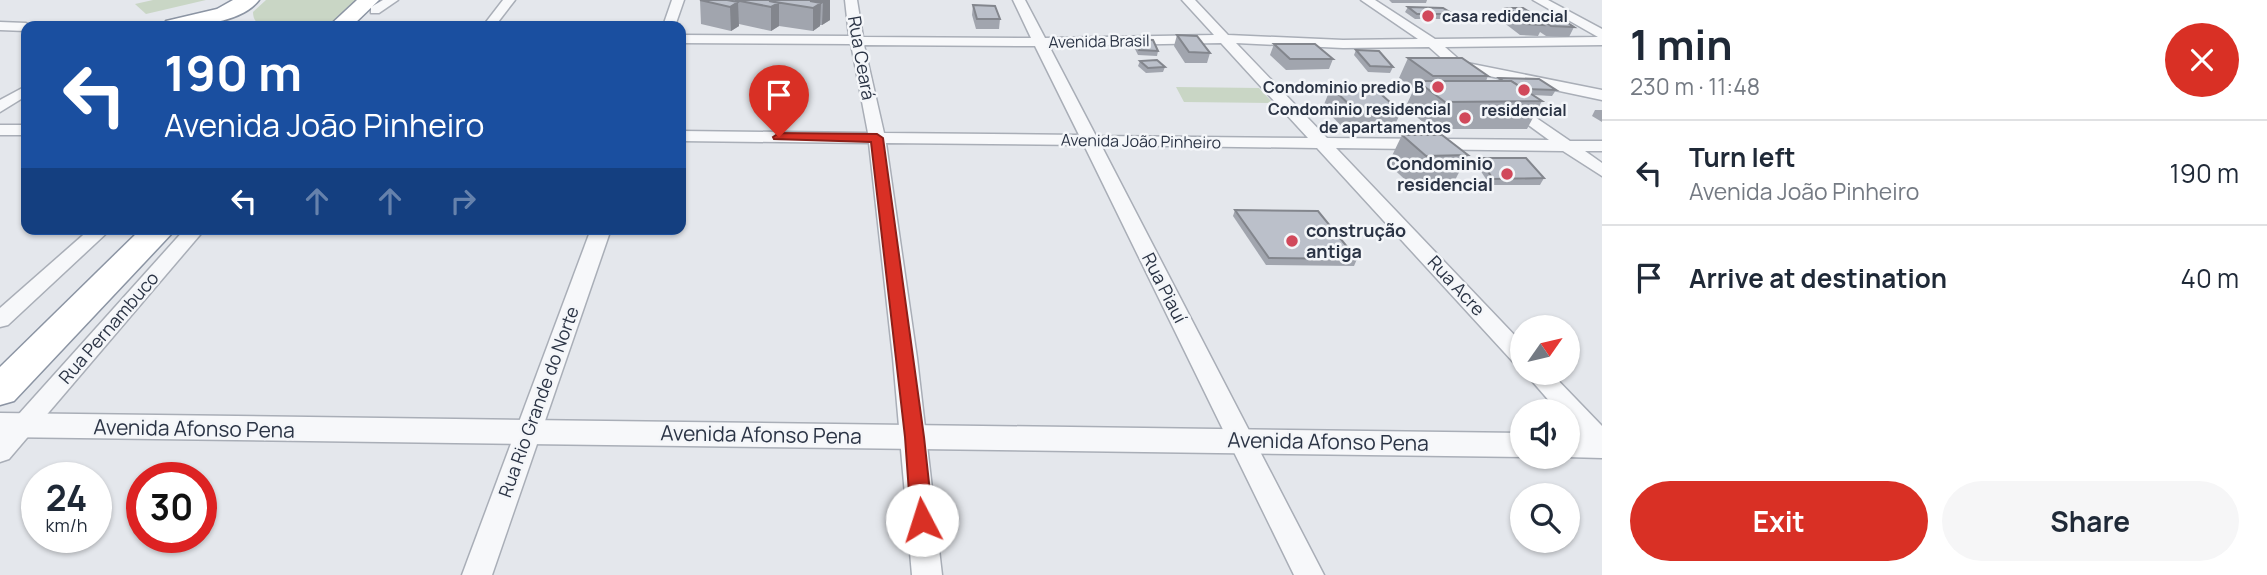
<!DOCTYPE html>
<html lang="en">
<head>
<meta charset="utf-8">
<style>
	:root { --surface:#fff; --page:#f6f6f7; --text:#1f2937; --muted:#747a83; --line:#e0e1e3; --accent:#d93025 }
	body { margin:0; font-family:Manrope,sans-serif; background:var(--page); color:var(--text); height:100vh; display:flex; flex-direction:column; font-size:26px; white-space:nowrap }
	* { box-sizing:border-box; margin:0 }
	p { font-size:23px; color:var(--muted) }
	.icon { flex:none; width:38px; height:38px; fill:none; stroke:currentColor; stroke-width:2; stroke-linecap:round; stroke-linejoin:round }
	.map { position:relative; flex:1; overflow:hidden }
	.sheet { display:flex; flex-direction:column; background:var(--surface); width:665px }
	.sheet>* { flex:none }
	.hud { position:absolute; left:21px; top:21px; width:665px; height:214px; border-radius:14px; box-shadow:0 2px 5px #0004; background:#1a4fa0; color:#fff; overflow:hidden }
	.needle { width:46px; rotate:56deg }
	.fabs { position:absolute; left:1510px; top:315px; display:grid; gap:14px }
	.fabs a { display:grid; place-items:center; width:70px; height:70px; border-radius:50%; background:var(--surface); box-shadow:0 2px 5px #0004; font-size:35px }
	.speed { position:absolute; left:21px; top:462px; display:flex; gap:14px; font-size:35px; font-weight:700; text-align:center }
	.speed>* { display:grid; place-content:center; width:91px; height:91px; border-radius:50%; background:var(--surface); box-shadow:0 2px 5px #0004; line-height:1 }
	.speed small { font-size:18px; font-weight:400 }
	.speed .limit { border:10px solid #d22; background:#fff; color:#111 }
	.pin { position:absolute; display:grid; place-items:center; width:60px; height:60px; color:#fff; margin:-72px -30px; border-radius:50% 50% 50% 0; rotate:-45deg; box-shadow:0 0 7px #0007 }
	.pin .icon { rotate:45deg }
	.me { position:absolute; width:77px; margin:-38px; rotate:355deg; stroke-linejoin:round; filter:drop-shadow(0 0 5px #0008) }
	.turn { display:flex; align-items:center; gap:24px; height:147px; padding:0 28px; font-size:32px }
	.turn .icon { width:91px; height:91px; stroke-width:2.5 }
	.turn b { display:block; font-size:49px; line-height:60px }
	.lanes { display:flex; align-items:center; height:66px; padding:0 28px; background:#0003; justify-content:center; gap:35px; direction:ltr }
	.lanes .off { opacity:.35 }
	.round { display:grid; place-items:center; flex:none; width:74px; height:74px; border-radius:37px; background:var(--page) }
	.head { display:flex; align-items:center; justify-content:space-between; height:119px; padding:0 28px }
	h1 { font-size:42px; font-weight:700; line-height:52px }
	.primary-button { display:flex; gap:14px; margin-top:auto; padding:14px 28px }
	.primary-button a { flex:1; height:80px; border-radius:42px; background:var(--accent); color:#fff; font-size:28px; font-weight:700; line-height:80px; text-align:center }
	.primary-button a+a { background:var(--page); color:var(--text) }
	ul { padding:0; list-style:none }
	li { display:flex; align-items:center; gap:21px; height:105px; padding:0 28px; border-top:2px solid var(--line) }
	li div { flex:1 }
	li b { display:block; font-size:26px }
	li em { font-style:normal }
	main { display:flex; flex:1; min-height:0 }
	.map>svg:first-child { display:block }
</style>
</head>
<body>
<main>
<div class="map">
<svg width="1602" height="575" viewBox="0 0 1602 575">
	<rect width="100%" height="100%" fill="#e4e7ec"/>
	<!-- green -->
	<g fill="#c9d6c5">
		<polygon points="153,0 206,0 146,14 135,4"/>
		<path d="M266 0H360L332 26H267C258 25 253 21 253 12Z"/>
		<polygon points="1176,87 1259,88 1273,103 1184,102"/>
	</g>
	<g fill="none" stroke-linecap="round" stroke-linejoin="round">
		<defs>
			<g id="minor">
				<polygon points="383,0 398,0 379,13 371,13 371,7"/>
				<polygon points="503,0 515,0 495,26 483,26"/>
				<polygon points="672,0 684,0 675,26 663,26"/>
				<path d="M845 0H857L863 37 1031 38 1013 0H1025L1045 38 1214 35 1182 0H1195L1228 35 1343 40 1418 39 1361 0H1375L1435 39 1598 37 1533 0H1548L1602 29V45L1445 47 1462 62 1602 90V100L1475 73V79H1465L1429 47 1343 48 1236 43 1327 138 1549 140 1505 108 1502 105 1510 100 1570 141H1602V151H1585L1602 163V176L1563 151 1336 148 1522 343V365L1514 363 1317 148 1101 145 1324 575H1294L1084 145 886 143 917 358 942 575H912L893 358 869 143 681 141V131L868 133 851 44 681 43V35L849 36ZM1221 43 1308 138 1096 136 1049 46ZM864 45 1035 46 1079 135 884 133Z"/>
				<polygon points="0,22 26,23 32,26 26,26 26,31 0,30"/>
				<polygon points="26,86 26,96 0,112 0,100"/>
				<rect x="0" y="125" width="26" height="10"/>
				<polygon points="90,229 111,229 8,325 0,327 0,308"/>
				<polygon points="185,229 205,229 9,459 0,462 0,435"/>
				<polygon points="591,229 611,229 492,575 462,575"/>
				<polygon points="1525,373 1551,373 1602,426 1602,452 1593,449 1568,422 1568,411 1558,411"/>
			</g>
			<g id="tertiary">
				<polygon points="0,413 1522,433 1524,457 0,437"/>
				<polygon points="1568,433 1602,434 1602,458 1566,457"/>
			</g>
			<g id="trunk">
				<path d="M233 0H259C241 24 190 27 163 26L166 21 217 9Z"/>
				<polygon points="357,0 379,0 352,26 329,26"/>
				<polygon points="141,229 176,229 14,401 0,405 0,367"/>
			</g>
		</defs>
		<!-- minor casing -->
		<use href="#minor" stroke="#a9aeb7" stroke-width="3"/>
		<!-- tertiary casing -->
		<use href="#tertiary" stroke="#a9aeb7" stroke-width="3"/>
		<!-- trunk casing -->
		<use href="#trunk" stroke="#8b94a3" stroke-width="3"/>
		<!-- minor -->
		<use href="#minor" fill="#f7f8fa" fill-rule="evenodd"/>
		<!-- tertiary -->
		<use href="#tertiary" fill="#f7f8fa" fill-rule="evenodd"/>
		<!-- trunk -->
		<use href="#trunk" fill="#fff" fill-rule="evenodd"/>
	</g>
	<!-- wall -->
	<g fill="#a1a5ae">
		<polygon points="700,0 830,0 830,20 822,25 820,25 820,26 813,31 779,26 771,31 739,24 739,26 731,31 701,24"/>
		<polygon points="1389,0 1427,0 1426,3 1392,3"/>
		<polygon points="973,5 1000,19 999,29 976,29 972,15"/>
		<polygon points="1408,7 1453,14 1451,19 1415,19 1405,12"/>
		<polygon points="1507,8 1533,14 1531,17 1533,18 1535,15 1574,27 1569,37 1546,36 1540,32 1538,36 1520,35 1503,22 1507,14 1505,13"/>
		<polygon points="1177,35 1210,53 1207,63 1185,63 1174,46"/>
		<polygon points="1134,39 1158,51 1157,56 1138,55 1133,45"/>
		<polygon points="1274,44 1333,59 1329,69 1286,70 1270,55"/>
		<polygon points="1356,50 1393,67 1390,73 1368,72 1354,55"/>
		<polygon points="1408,58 1488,76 1486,81 1498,81 1499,78 1556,90 1552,96 1533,95 1542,101 1527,129 1432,129 1405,108 1414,89 1399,78"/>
		<polygon points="1140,61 1165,67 1163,72 1146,73 1138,66"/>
		<polygon points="1331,87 1401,112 1391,133 1347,132 1323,107"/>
		<polygon points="1595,110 1602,110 1602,122 1592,116"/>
		<polygon points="1402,135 1468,155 1453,184 1411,185 1388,164"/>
		<polygon points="1479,158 1544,178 1540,185 1490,185 1476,164"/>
		<polygon points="1235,210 1357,259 1354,266 1266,265 1233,216"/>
	</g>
	<!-- shaded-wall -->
	<g fill="#83868d">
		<polygon points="826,0 830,0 830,20 822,25 823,2"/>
		<polygon points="738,2 739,26 731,31 730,7"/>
		<polygon points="779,3 779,26 771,31 771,7"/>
		<polygon points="821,3 820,26 813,31 813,8"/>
	</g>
	<!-- building -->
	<g fill="#bbc0ca" stroke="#83868d" stroke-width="2">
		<polygon points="700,0 727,0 738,2 730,7"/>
		<polygon points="735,0 826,0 823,2 810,1 821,3 813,8 769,1 779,3 771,7"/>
		<polygon points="973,5 995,6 1000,19 977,19"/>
		<polygon points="1408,7 1443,8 1453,14 1417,14"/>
		<polygon points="1507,8 1523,8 1533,14 1514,12"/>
		<polygon points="1508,12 1526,13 1543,25 1525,24"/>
		<polygon points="1535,15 1557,16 1574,27 1551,26"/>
		<polygon points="1177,35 1197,36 1210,53 1189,52"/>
		<polygon points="1134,39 1153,40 1158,51 1139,50"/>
		<polygon points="1274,44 1315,44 1333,59 1290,59"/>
		<polygon points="1356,50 1379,51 1393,67 1370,66"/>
		<polygon points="1408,58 1462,58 1488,76 1433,76"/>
		<polygon points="1157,60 1165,67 1148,68 1140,61"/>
		<polygon points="1499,78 1539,79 1556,90 1524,89 1511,81 1503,81"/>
		<polygon points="1417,81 1511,81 1542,101 1445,102"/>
		<polygon points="1331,87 1374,88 1401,112 1356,111"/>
		<polygon points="1402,135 1442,135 1468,155 1426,156"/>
		<polygon points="1479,158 1526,158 1544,178 1493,179"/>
		<polygon points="1235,210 1318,211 1357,259 1269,258"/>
	</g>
	<!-- route -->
	<polygon fill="#d93025" stroke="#8d1f18" stroke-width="2" points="779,133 877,134 883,138 924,437 933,520 929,526 922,529 914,526 911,520 905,437 871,142 774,139 773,137"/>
	<!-- markers -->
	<g fill="#d1495b" stroke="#f4f6f9" stroke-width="2.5">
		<circle cx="1428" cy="16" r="7"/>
		<circle cx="1438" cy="87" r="7"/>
		<circle cx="1524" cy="90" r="7"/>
		<circle cx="1465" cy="118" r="7"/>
		<circle cx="1507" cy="174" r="7"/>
		<circle cx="1292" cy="241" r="7"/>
	</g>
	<g text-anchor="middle" stroke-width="5" stroke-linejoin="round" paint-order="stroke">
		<!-- far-poi labels -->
		<g font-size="16" font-weight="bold" fill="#2b3445" stroke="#f4f6f9" text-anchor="end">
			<text x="1442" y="22" text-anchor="start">casa redidencial</text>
			<text x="1424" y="93">Condominio predio B</text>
			<text x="1451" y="115">Condominio residencial<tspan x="1451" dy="18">de apartamentos</tspan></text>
			<text x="1524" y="116" text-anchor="middle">residencial</text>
		</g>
		<!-- far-street labels -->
		<g font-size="16" fill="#2b3445" stroke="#f4f6f9">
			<text transform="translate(1099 41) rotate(-1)" y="6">Avenida Brasil</text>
			<text transform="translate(1141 141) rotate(1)" y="6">Avenida João Pinheiro</text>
		</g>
		<!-- street labels -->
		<g font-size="18" fill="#2b3445" stroke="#f4f6f9">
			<text transform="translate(861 58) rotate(80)" y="6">Rua Ceará</text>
			<text transform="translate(1456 286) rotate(47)" y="6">Rua Acre</text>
			<text transform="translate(1164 288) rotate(63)" y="6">Rua Piauí</text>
			<text transform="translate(109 328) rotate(-49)" y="6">Rua Pernambuco</text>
			<text transform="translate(539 402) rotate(-70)" y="6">Rua Rio Grande do Norte</text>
		</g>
		<!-- poi labels -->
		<g font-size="18" font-weight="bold" fill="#2b3445" stroke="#f4f6f9" text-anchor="end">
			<text x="1493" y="170">Condominio<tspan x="1493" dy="21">residencial</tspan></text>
			<text x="1306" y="237" text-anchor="start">construção<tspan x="1306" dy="21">antiga</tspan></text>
		</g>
		<!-- near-street labels -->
		<g font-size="21" fill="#2b3445" stroke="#f4f6f9">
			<text transform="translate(194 429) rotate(1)" y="7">Avenida Afonso Pena</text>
			<text transform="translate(761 435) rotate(1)" y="7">Avenida Afonso Pena</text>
			<text transform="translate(1328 442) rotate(1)" y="7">Avenida Afonso Pena</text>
		</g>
	</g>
</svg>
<div class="fabs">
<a><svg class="needle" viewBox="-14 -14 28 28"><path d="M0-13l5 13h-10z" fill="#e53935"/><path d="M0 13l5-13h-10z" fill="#747a83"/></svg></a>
<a><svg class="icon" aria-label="sound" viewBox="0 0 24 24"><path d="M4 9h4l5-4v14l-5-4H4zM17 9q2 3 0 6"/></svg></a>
<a><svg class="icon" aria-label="search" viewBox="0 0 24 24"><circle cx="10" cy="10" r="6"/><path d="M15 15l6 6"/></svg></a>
</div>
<div class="speed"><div>24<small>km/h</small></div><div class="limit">30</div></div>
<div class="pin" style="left:779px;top:137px;background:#d93025"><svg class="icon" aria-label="arrive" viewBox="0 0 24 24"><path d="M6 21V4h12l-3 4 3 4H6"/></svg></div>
<svg class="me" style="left:922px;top:520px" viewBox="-20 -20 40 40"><circle r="19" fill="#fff"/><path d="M0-13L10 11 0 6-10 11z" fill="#d93025"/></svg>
<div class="hud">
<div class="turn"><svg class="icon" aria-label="left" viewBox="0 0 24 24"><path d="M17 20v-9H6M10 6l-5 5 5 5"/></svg><div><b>190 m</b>Avenida João Pinheiro</div></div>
<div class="lanes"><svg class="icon" aria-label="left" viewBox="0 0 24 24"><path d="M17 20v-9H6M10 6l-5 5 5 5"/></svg><svg class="icon off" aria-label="ahead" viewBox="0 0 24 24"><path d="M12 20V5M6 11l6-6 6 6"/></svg><svg class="icon off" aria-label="ahead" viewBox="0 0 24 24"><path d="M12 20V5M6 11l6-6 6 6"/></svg><svg class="icon off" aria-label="right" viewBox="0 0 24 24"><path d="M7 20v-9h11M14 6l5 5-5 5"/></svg></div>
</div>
</div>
<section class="sheet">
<div class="head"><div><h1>1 min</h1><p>230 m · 11:48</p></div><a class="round" style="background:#d93025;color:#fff"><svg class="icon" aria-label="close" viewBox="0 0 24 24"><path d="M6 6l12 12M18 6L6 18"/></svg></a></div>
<ul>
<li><svg class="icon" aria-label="left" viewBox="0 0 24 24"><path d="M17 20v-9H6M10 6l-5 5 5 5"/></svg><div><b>Turn left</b><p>Avenida João Pinheiro</p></div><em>190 m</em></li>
<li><svg class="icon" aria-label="arrive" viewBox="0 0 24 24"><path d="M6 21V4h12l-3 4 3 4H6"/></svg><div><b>Arrive at destination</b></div><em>40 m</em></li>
</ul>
<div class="primary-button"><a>Exit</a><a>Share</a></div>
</section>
</main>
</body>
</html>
